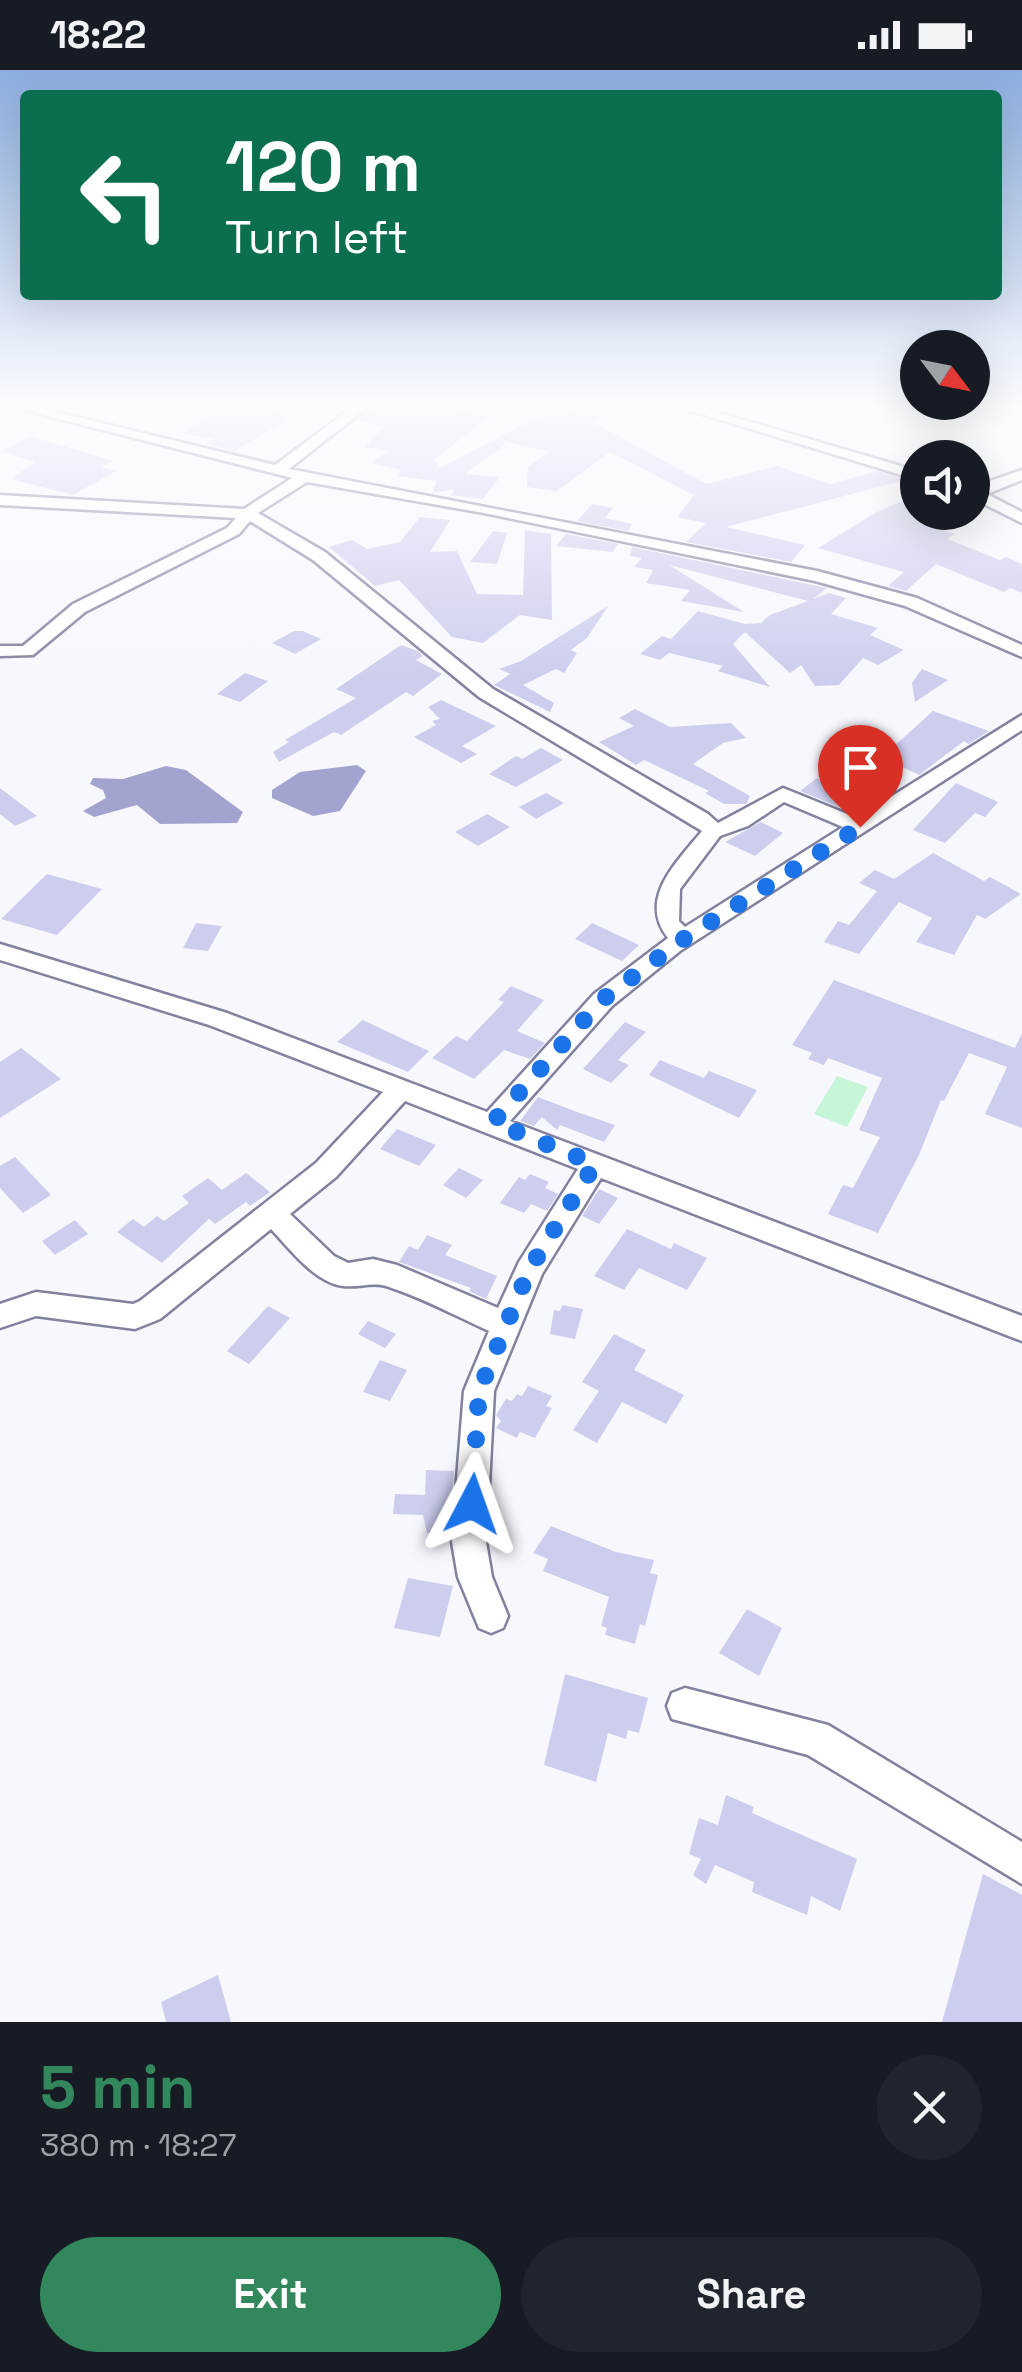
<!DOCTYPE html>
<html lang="en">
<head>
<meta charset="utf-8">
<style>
	:root { --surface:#171b24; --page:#20242c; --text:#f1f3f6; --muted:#9ea1a6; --accent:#32885c }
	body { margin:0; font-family:"Space Grotesk",sans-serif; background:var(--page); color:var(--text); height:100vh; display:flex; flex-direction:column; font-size:38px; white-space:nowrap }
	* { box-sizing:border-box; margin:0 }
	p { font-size:32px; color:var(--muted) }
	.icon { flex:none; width:55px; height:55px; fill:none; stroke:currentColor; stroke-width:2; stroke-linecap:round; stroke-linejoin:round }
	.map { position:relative; height:1952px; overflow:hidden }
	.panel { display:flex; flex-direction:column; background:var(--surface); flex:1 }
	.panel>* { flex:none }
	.top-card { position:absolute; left:20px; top:20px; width:982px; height:210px; border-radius:10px; box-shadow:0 10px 40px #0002; background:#0b6e4f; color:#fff; overflow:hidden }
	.needle { width:65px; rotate:122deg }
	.tools { position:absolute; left:900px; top:260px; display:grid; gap:20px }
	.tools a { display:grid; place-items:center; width:90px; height:90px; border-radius:50%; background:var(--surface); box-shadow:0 10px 40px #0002; font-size:50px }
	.pin { position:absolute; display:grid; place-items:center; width:85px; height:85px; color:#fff; margin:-102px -42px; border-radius:50% 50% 50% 0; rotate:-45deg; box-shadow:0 0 10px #0007 }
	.pin .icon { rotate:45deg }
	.me { position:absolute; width:110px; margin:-55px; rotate:4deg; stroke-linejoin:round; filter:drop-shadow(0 0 8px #0008) }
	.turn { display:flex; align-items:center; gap:35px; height:210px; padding:0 40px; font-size:45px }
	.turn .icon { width:130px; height:130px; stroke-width:2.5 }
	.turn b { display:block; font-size:70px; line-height:85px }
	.round { display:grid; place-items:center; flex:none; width:105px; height:105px; border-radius:52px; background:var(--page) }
	.summary { display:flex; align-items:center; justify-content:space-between; height:170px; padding:0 40px }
	h1 { font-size:60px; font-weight:700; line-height:75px; color:var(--accent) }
	.cta { display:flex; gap:20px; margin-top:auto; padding:20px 40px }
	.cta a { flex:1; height:115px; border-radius:60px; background:var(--accent); color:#fff; font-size:40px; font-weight:700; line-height:115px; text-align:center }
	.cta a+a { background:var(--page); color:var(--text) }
	.status { display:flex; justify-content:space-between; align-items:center; height:70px; padding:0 50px; background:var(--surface); direction:ltr }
	.status svg { height:28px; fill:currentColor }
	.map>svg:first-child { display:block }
</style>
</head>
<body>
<div class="status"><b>18:22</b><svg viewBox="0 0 49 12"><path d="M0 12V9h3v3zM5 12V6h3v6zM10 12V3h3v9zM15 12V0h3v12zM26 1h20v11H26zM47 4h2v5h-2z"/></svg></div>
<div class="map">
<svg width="1022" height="1952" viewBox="0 0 1022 1952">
	<rect width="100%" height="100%" fill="#f7f8fe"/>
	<!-- green -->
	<polygon fill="#c6f5d8" points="837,1006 868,1017 847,1057 814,1044"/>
	<!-- water -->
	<g fill="#a3a3cf">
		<polygon points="357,695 366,701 340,741 313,746 272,728 272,720 300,702"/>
		<polygon points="166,696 186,700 236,737 243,742 237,753 160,754 137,735 94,747 83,741 106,728 103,720 90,714 93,708 123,709"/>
	</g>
	<!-- building -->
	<g fill="#cdceed">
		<polygon points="219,336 261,336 298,344 234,381 206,374 214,369 183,364"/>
		<polygon points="376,336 446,336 491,344 434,390 440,398 535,348 587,336 630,336 630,340 591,351 706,414 777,396 830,414 877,401 905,410 726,457 805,475 791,492 686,472 706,453 677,447 694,425 610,382 557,421 527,417 528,397 549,382 503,371 505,375 465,404 500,407 483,429 451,425 455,419 432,423 437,411 398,406 401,400 371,393 388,381 364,377 384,357 357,350"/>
		<polygon points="30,366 113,391 101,397 116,401 73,425 11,409 36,392 0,382"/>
		<polygon points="918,424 918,442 967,442 935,457 955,464 947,469 1000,490 1006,487 1022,494 1022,523 1010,518 1004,522 936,494 906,521 888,516 904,502 818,478 875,443"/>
		<polygon points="592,434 613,438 605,448 632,454 628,461 577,451"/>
		<polygon points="420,447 450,450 430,482 457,481 477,524 523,525 525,460 551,464 552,550 520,545 483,573 452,567 399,510 375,516 329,477 352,470 367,479 400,472"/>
		<polygon points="493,461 507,463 497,494 470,492"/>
		<polygon points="566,464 618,474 613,482 556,476"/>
		<polygon points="632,477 827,518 813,529 829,523 846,528 831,544 878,558 870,565 904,580 878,595 863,588 839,615 815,616 801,595 790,603 745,562 733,574 770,617 718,601 723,596 669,583 660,590 640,584 662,566 671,569 698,541 745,554 761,553 770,545 808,531 669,495 744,542 681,531 690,520 646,513 653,500 634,497 642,488 630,486"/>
		<polygon points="608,536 587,568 571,580 577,583 564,603 556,599 523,615 554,633 550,642 494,615 510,604 499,599 521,591"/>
		<polygon points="294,561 303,561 321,569 295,584 272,573"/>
		<polygon points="401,575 418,581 423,586 416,590 442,604 413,626 406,622 341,665 334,662 279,692 273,682 289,672 285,670 356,628 336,619"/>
		<polygon points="922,599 948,610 915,632 912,613"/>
		<polygon points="245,603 268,611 240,632 217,624"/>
		<polygon points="441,630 496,656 462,676 477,684 461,693 414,667 436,655 432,651 440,649 428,637"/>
		<polygon points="635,639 670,657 731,653 746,668 723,673 693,694 750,726 746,734 724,734 705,723 709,721 644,690 636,695 599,672 634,656 619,648"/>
		<polygon points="933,641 989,661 969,674 964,671 919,705 882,687"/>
		<polygon points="541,678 563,690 516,717 489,704 516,686 522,689"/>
		<polygon points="817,708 859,728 844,739 800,721"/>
		<polygon points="956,713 998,732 985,747 975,743 945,773 913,760"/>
		<polygon points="0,718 37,746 15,756 0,744"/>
		<polygon points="546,723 564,733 536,749 519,737"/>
		<polygon points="487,744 510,757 478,776 455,762"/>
		<polygon points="761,752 783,763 755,786 725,772"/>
		<polygon points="933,783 984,811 990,807 1021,824 985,849 977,845 954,885 916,872 932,848 899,832 859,884 824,872 838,851 849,855 877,821 859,813 875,800 894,809"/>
		<polygon points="47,804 102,819 57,865 1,849"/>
		<polygon points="196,853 222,856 208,881 183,878"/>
		<polygon points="592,853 639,875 622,891 575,869"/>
		<polygon points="834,910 1015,978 1022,963 1022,1058 985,1044 1007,997 969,983 944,1031 941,1030 919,1085 878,1163 828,1144 843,1115 853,1118 880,1067 859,1060 882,1008 828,988 824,995 808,989 812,983 792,975"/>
		<polygon points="511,916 544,930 517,961 545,973 530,989 504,980 474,1009 432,988 456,966 467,971 504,932 498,930"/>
		<polygon points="363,950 405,970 429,981 408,1002 337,972"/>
		<polygon points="625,952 646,962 618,990 629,995 611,1013 583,999"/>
		<polygon points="21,978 61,1009 0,1048 0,992"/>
		<polygon points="660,990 704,1008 709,1001 757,1020 739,1048 649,1005"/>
		<polygon points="538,1027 577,1042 615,1055 604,1072 560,1055 557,1060 542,1047 534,1056 520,1051"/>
		<polygon points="397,1059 436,1075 419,1096 380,1079"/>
		<polygon points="15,1087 51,1125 23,1143 0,1118 0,1096"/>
		<polygon points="459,1098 483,1110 466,1128 443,1115"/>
		<polygon points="246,1103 270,1122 250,1136 246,1132 215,1154 209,1149 162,1193 117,1162 133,1149 144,1157 157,1146 164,1151 189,1133 182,1126 208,1108 222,1120"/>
		<polygon points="530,1104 549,1112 545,1118 558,1124 547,1141 531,1134 524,1143 500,1133 519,1107 525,1110"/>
		<polygon points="599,1119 618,1128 599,1154 582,1146"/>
		<polygon points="75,1150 88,1164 55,1185 42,1171"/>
		<polygon points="627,1159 671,1179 674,1173 707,1188 687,1220 639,1198 624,1220 594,1206"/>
		<polygon points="427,1165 452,1175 445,1185 497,1206 486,1229 469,1221 471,1218 399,1192 409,1176 418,1180"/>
		<polygon points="562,1235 583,1239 575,1269 550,1264 554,1240 560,1241"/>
		<polygon points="268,1236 290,1248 249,1294 227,1281"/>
		<polygon points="368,1251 396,1264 385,1278 358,1264"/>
		<polygon points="614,1264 646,1280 634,1300 684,1325 666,1354 622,1332 597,1373 573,1360 599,1321 582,1312"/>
		<polygon points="380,1290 407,1300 390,1331 363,1322"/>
		<polygon points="528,1316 552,1326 546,1336 552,1338 535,1368 520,1362 517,1368 496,1358 501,1351 496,1345 506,1329 512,1331 517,1324 522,1326"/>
		<polygon points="426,1400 454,1401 449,1463 427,1463 423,1445 393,1444 395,1424 425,1425"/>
		<polygon points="551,1456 616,1482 654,1490 650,1503 658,1505 645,1556 640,1554 635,1574 605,1565 607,1558 601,1556 609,1527 543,1501 548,1489 533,1483"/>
		<polygon points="408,1508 453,1516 440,1567 394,1558"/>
		<polygon points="747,1539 782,1558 759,1606 719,1583"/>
		<polygon points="565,1604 648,1628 639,1663 628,1660 626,1669 608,1663 596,1712 544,1695"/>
		<polygon points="726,1725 754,1737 752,1743 857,1789 840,1841 811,1826 807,1845 752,1822 754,1812 715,1795 706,1814 693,1805 701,1789 689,1784 699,1748 718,1755"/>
		<polygon points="983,1804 1022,1825 1022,1952 942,1952"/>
		<polygon points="218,1905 231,1952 166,1952 161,1932"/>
	</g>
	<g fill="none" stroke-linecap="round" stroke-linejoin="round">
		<defs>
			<g id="minor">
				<path d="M8 336H31L275 395 354 336H369L289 399 817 501 917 528 1022 575V587L905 536 815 511 484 443 307 412 258 443 325 482 493 619 708 744 718 753 783 718 857 748 1022 645V660L680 881 612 936 510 1051 1022 1246V1271L601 1108 542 1204 494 1321 486 1472 492 1507 508 1546 503 1558 491 1563 479 1558 458 1507 452 1472 464 1321 489 1261C456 1246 423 1228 389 1217 373 1211 360 1218 343 1216 314 1212 290 1179 271 1159L160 1249 135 1259 36 1246 0 1258V1234L36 1222 133 1234 140 1231 316 1093 383 1022 209 955 0 890V874L227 943 487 1042 594 924 668 868C637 829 677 792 702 761L479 627 313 490 250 451 239 464 85 542 33 585 0 586V576H23L73 534 227 458 236 448 0 435V425L244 439 292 408ZM784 732 843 757 685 857 679 851 680 819 720 766 748 756ZM405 1031 578 1099 519 1192 498 1238 397 1195 373 1189 348 1193 334 1186 290 1144 336 1107Z"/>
				<polygon points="675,336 696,336 918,401 918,410"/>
				<polygon points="1022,400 1022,410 987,424 1022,442 1022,453 972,428 972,417"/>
				<polygon points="685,1618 828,1655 1022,1772 1022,1814 808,1685 672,1649 667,1636 672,1623"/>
			</g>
		</defs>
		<!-- minor casing -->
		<use href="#minor" stroke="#82829f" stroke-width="5"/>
		<!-- minor -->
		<use href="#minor" fill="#fff" fill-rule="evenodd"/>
	</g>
	<!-- sky -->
	<linearGradient id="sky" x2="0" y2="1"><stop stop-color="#8cadde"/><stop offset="0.55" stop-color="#fbfcff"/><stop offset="1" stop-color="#fbfcff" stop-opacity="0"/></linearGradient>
	<rect width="1022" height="609" fill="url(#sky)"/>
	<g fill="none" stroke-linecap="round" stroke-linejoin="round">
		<!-- route -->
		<polyline stroke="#1a73e8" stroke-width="18" stroke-dasharray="0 32.4" points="472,1434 479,1321 529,1200 595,1094 493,1052 602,930 682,870 860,757"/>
	</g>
</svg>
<div class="tools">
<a><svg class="needle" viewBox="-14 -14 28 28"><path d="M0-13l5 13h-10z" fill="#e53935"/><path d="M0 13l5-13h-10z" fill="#9ea1a6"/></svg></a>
<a><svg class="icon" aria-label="sound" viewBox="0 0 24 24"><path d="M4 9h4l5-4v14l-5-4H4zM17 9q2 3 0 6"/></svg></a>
</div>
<div class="pin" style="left:860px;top:757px;background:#d93025"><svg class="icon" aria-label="arrive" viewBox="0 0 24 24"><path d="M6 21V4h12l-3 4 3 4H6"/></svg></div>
<svg class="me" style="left:472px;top:1434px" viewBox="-20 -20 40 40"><path d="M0-17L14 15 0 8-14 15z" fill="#1a73e8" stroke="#fff" stroke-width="4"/></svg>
<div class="top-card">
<div class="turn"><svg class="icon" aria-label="left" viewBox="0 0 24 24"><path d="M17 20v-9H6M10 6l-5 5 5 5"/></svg><div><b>120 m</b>Turn left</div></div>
</div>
</div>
<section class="panel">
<div class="summary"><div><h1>5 min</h1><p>380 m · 18:27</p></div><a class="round"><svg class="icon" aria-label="close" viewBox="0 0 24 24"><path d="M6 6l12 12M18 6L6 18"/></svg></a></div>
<div class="cta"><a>Exit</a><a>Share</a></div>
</section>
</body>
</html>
